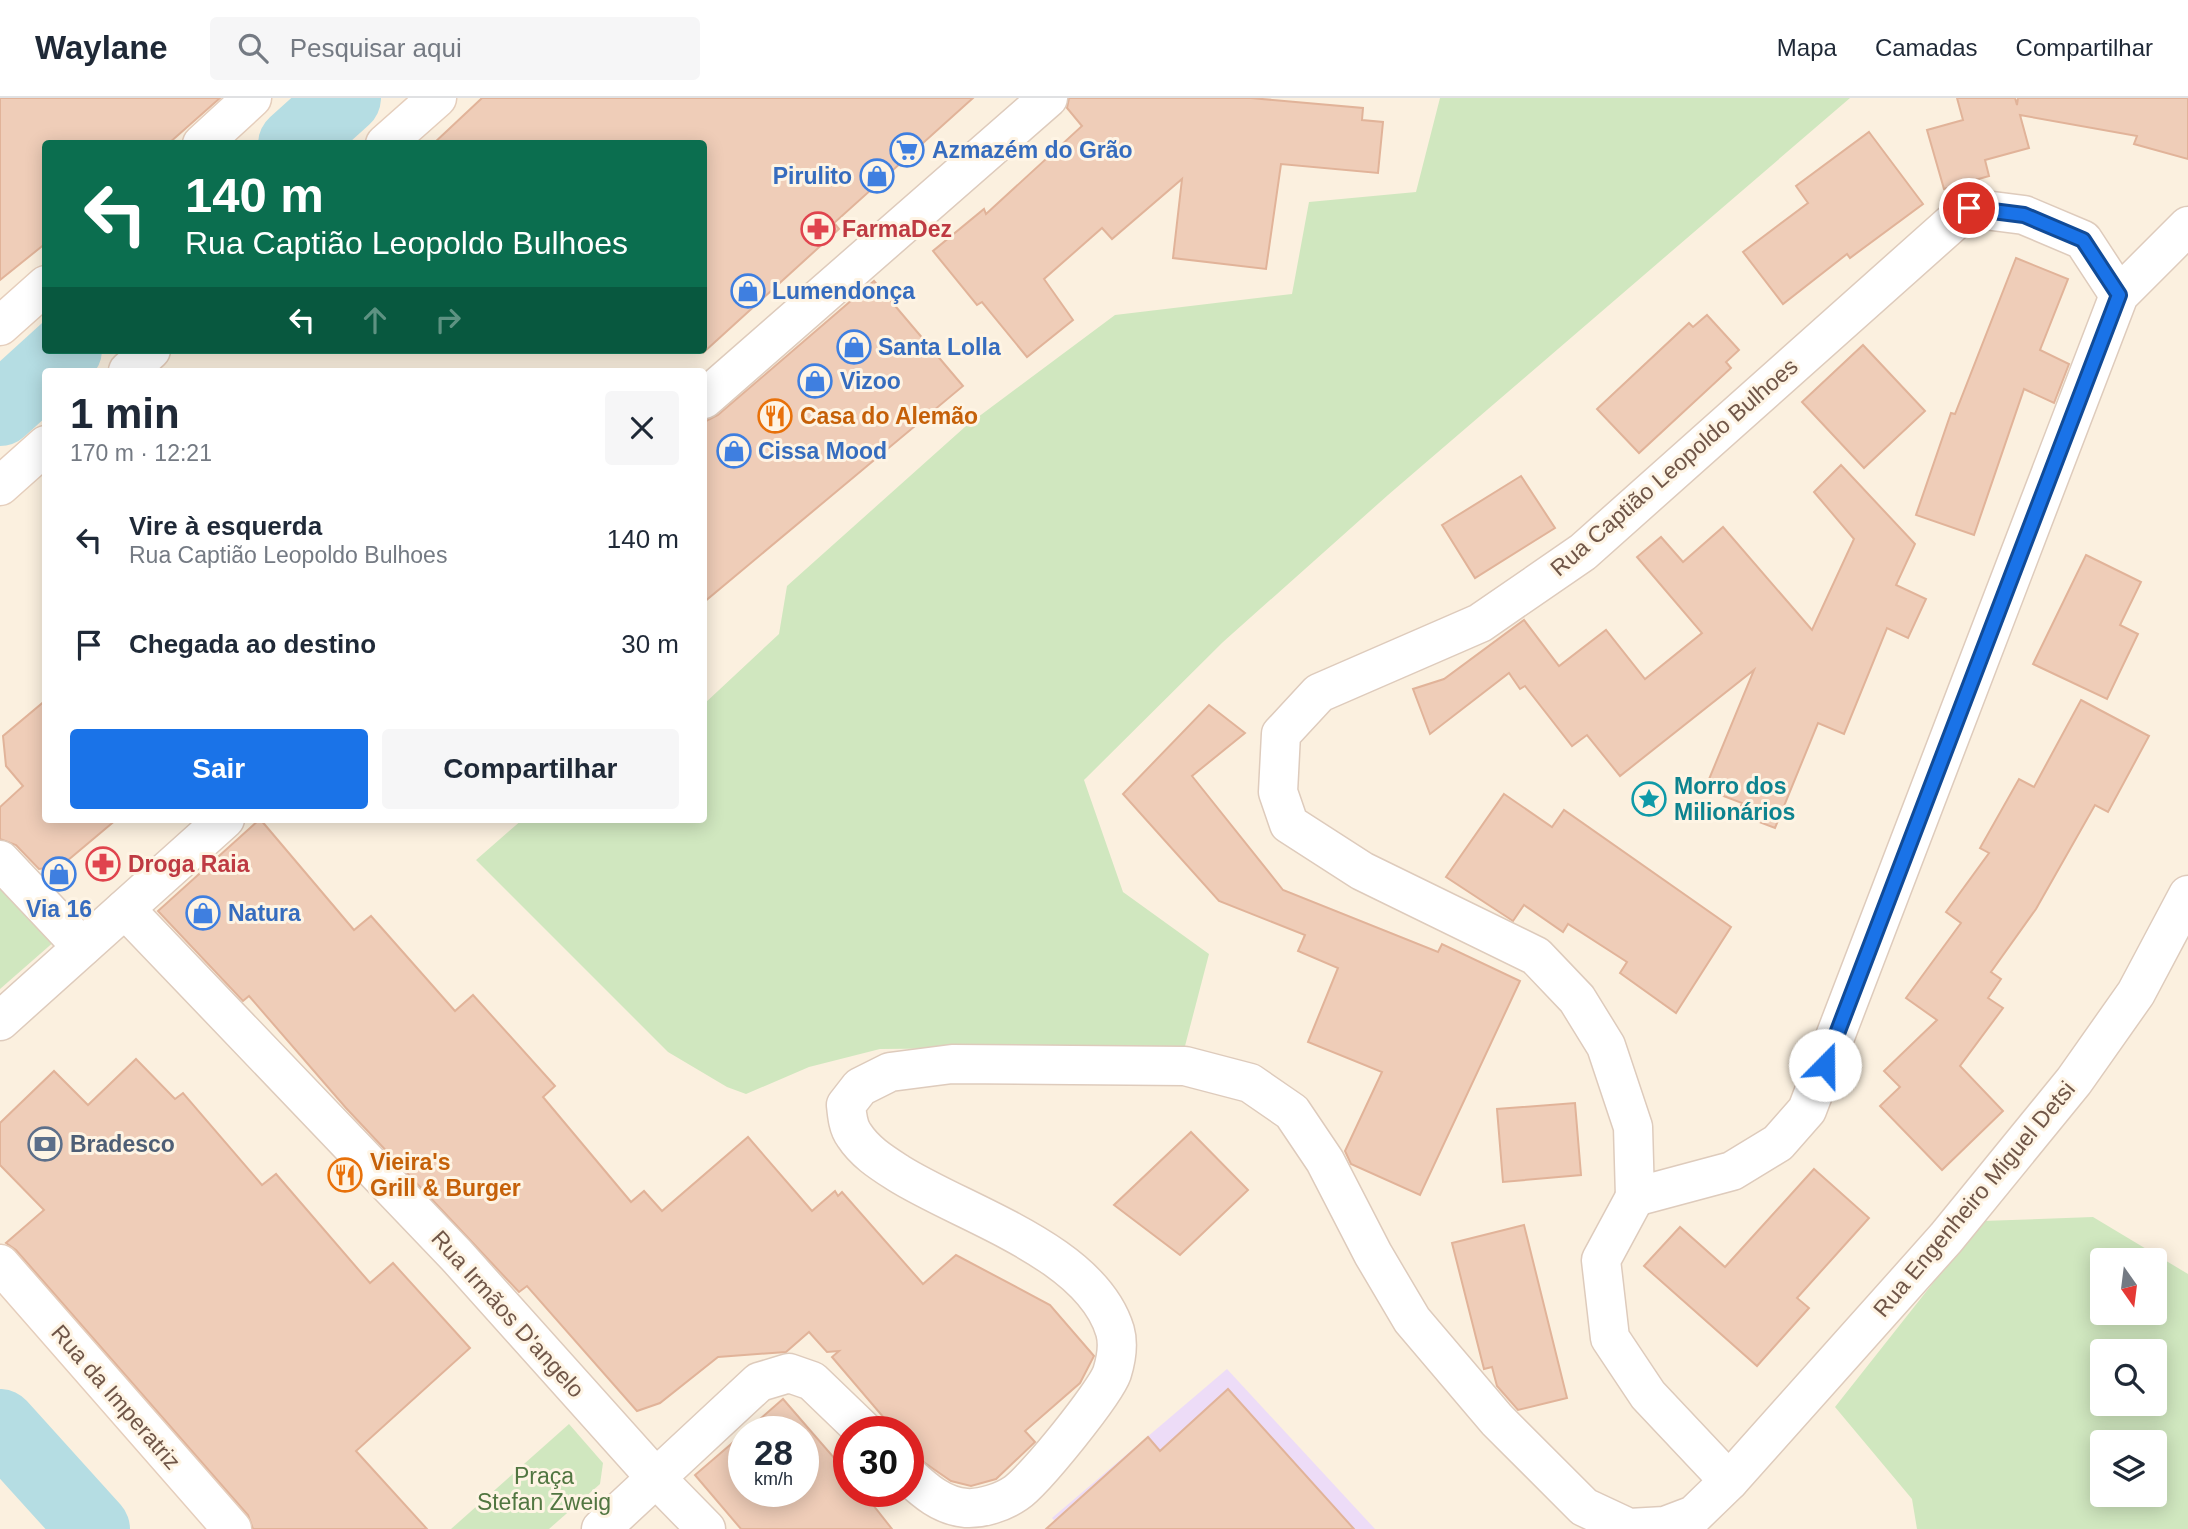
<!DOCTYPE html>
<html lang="pt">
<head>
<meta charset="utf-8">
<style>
	:root { --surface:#fff; --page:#f6f6f7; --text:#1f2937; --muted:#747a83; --line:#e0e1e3; --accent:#1a73e8 }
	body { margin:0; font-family:Helvetica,sans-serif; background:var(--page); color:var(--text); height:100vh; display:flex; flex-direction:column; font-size:26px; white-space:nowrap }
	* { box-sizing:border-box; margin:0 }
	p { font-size:23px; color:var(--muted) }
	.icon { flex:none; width:38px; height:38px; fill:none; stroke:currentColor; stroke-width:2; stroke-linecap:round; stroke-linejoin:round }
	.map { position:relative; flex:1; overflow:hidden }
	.sheet { position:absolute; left:42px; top:270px; width:665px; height:455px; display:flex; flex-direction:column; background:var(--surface); border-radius:7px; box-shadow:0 4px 18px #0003 }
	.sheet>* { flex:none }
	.guide { position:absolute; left:42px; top:42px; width:665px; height:214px; border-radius:7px; box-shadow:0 4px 18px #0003; background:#0b6e4f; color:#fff; overflow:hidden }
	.needle { width:46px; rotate:166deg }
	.tools { position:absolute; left:2090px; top:1150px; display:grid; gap:14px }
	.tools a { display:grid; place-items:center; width:77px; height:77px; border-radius:7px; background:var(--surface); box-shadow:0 4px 18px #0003; font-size:35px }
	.speed { position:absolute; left:728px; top:1318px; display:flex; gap:14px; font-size:35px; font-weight:700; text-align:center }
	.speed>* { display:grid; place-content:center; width:91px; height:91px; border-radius:50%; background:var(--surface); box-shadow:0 4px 18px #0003; line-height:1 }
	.speed small { font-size:18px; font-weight:400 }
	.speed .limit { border:10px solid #d22; background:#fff; color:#111 }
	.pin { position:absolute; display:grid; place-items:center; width:60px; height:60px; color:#fff; margin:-30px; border:4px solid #fff; border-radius:50%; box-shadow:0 2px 7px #0007 }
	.me { position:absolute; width:77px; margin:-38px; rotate:22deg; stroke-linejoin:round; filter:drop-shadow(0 0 5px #0008) }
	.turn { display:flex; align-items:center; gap:24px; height:147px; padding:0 28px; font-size:32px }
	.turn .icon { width:91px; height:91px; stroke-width:2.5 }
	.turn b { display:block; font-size:49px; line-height:60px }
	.lanes { display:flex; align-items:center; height:66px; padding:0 28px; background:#0003; justify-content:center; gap:35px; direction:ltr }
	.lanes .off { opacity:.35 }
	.round { display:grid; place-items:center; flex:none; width:74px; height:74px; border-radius:7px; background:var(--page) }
	.summary { display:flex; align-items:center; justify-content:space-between; height:119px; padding:0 28px }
	h1 { font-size:42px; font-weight:800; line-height:52px }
	.cta { display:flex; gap:14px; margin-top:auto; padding:14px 28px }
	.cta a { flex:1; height:80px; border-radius:7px; background:var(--accent); color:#fff; font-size:28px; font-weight:800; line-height:80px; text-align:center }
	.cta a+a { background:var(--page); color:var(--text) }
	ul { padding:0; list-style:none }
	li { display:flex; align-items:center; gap:21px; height:105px; padding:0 28px }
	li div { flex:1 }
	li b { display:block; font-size:26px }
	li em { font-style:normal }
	header { display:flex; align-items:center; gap:42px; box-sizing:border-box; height:98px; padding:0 35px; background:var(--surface); border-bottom:2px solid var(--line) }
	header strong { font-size:33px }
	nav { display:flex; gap:38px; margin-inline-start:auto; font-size:24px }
	.search { width:490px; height:63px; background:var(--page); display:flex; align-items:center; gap:18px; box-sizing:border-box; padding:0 24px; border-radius:7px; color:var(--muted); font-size:26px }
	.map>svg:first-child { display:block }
</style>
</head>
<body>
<header>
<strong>Waylane</strong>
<div class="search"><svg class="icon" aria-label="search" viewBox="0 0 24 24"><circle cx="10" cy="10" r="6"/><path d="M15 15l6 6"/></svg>Pesquisar aqui</div>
<nav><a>Mapa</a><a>Camadas</a><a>Compartilhar</a></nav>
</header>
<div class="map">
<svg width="2188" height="1431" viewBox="0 0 2188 1431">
	<rect width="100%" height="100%" fill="#fbf0df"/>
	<!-- education -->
	<polygon fill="#eddcf7" points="1227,1271 1375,1431 1062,1431 1052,1420"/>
	<!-- green -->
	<g fill="#d0e7bf" fill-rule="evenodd">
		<polygon points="1440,0 1850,0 1388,397 1223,544 1084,682 1123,794 1209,856 1185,948 880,951 809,969 746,996 727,989 668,954 476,762 523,721 704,721 704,606 779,536 787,488 966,328 1115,217 1292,196 1309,104 1416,94"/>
		<polygon points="0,784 56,842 0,891"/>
		<path d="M2093 1119 2188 1176V1431H1917L1912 1401 1835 1309 1982 1123ZM2102 1162H2154V1214H2102ZM2102 1253H2154V1306H2102ZM2102 1344H2154V1396H2102Z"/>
		<polygon points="569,1326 603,1365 600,1386 549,1431 451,1431"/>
	</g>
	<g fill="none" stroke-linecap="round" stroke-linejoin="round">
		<!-- river -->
		<g stroke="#b5dde3" stroke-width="72">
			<polyline points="294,46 345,0"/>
			<polyline points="0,312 66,252"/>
			<polyline points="0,1327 94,1431"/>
		</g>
	</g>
	<!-- building -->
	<g fill="#efcdb8" stroke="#e1b399" stroke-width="2">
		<polygon points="0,0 220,0 168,46 46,46 46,145 0,182"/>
		<polygon points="482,0 973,0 834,125 839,131 704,254 704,46 433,46"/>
		<polygon points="1069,0 1251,0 1363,10 1362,22 1383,24 1378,75 1281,66 1266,171 1173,160 1182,81 1112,141 1102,130 1044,181 1073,222 1027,259 982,204 977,207 933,153 984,111 986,116 1082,28 1067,10"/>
		<polygon points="1957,0 2015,0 2017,7 2018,0 2188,0 2188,61 2134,46 2137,38 2020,17 2029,50 1985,62 1989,78 1944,91 1927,32 1963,22"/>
		<polygon points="1869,34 1923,106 1850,160 1847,156 1783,206 1743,154 1808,105 1796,88"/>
		<polygon points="2016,160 2068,181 2040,252 2069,266 2054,305 2024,291 1974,437 1916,417 1951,315 1955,316"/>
		<polygon points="874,183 963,288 704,504 704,324 718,317"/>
		<polygon points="1707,217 1739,252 1726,264 1731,270 1639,355 1597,311 1689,225 1693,229"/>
		<polygon points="1863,247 1925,313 1864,370 1802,304"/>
		<polygon points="1841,367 1915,446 1896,487 1926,501 1908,540 1887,530 1844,636 1818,625 1775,730 1738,716 1742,705 1705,691 1754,572 1620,678 1587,637 1572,648 1525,588 1520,591 1509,575 1430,636 1413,591 1444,581 1524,522 1559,568 1606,532 1645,581 1702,535 1637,459 1661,439 1683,464 1723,429 1812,532 1854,441 1814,394"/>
		<polygon points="1521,378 1555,430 1475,480 1442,427"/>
		<polygon points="2086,457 2141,484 2120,527 2138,536 2107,601 2033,566"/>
		<polygon points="46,602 46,721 117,721 61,768 39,771 16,747 0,741 0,709 23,688 6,668 3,638"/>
		<polygon points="2081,602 2149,638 2108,714 2095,707 2036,811 1991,874 2001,881 1988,900 2003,910 1960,968 2003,1013 1942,1072 1880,1008 1900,989 1884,973 1937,922 1906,900 1961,825 1946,814 1989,755 1980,750 2019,681 2034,689"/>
		<polygon points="1209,607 1245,635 1192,678 1283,792 1438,854 1442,846 1520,883 1420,1097 1351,1066 1345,1053 1382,974 1308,944 1338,870 1298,853 1305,837 1219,803 1123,696"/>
		<polygon points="1504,696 1552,729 1564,712 1731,829 1676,915 1620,875 1627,864 1568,826 1563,834 1524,807 1513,823 1446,779"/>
		<polygon points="260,721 354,832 371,818 455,913 473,897 555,988 543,999 631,1104 644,1093 662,1113 748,1039 812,1113 835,1093 838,1098 842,1094 923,1186 956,1157 1050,1207 1094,1258 1080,1285 1025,1333 1035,1344 996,1381 971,1388 951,1383 912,1356 908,1349 908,1334 896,1334 832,1259 839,1253 827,1254 809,1234 786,1254 718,1259 660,1305 637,1313 527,1188 519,1194 346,1010 249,898 243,903 158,813"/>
		<polygon points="136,961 175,1001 183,995 262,1087 276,1076 370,1185 393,1165 470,1250 356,1353 427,1431 253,1431 248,1417 16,1152 6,1145 44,1112 0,1067 0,1025 54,973 88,1007"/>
		<polygon points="1575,1005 1581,1077 1503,1084 1497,1011"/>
		<polygon points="1191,1034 1248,1092 1180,1157 1114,1107"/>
		<polygon points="1814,1071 1869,1120 1797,1200 1809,1210 1757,1268 1644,1168 1680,1129 1725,1169"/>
		<polygon points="1524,1127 1567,1300 1518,1312 1497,1288 1492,1269 1484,1271 1452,1145"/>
		<polygon points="1228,1291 1354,1431 1046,1431 1148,1339 1160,1353"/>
		<polygon points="783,1301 849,1377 849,1393 862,1393 892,1431 741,1431 695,1377 744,1335 744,1393 803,1393 803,1334 745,1334"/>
	</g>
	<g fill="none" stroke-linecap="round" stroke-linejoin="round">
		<defs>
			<g id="minor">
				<polyline points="704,301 1048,0"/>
				<polyline points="0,762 82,849"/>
				<polyline points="125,811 456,1157 656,1380 706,1431"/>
				<polyline points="0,923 225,721"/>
				<polyline points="1635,1099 1633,1029 1606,948 1577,901 1536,858 1362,773 1289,726 1278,694 1281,636 1319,595 1480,525 1583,454 1969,110 2024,117 2083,142 2119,197"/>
				<polyline points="1635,1099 1732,1073 1778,1045 1807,1012 2119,197 2188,128"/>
				<polyline points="1635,1099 1601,1162 1610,1240 1648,1297 1729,1383"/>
				<path d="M908 1377C925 1393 942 1408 966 1410 982 1411 1003 1404 1016 1395 1035 1382 1105 1295 1112 1275 1116 1262 1119 1247 1115 1233 1091 1153 963 1116 898 1075 881 1064 865 1054 854 1037 848 1029 847 1017 846 1007L860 989 890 974 952 966 1185 968 1250 985 1292 1014 1325 1063 1373 1156 1412 1222 1497 1322 1584 1409 1629 1430 1665 1428 1694 1417 1729 1383 1946 1140 2074 983 2136 895 2188 797"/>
				<polyline points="601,1431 759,1284 789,1275 812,1283 865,1334"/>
			</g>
			<g id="secondary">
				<polyline points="202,46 252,0"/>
				<polyline points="385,46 437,0"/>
				<polyline points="0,228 46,187"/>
				<polyline points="128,273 151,252"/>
				<polyline points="0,388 46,347"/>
				<polyline points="0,1166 232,1431"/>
			</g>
		</defs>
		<!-- minor casing -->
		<use href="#minor" stroke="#decbbc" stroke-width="41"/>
		<!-- secondary casing -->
		<use href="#secondary" stroke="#e5cebc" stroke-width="41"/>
		<!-- minor -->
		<use href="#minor" stroke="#fff" stroke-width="38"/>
		<!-- secondary -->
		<use href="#secondary" stroke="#fff" stroke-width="38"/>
	</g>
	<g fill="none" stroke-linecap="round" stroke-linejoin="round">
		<defs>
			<polyline id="route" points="1825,967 2119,197 2083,142 2024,117 1969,110"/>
		</defs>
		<!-- route casing -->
		<use href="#route" stroke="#114b97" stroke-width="18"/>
		<!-- route -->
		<use href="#route" stroke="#1a73e8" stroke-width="12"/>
	</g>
	<!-- icons -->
	<defs>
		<symbol id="supermarket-ring" viewBox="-11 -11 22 22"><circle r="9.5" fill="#fef4e4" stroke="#3f7fe0" stroke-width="1.5"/><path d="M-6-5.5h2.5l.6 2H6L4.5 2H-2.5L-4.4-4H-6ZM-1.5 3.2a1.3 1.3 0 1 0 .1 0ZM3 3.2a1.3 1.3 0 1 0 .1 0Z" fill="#3f7fe0"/></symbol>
		<symbol id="shop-ring" viewBox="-11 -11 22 22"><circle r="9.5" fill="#fef4e4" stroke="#3f7fe0" stroke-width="1.5"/><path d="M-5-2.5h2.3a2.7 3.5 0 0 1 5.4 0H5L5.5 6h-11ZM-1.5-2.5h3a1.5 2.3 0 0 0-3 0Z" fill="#3f7fe0"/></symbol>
		<symbol id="pharmacy-ring" viewBox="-11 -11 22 22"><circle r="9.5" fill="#fef4e4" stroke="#e0444e" stroke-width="1.5"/><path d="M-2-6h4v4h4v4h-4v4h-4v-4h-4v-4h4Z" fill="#e0444e"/></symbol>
		<symbol id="restaurant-ring" viewBox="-11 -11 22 22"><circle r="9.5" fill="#fef4e4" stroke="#e8710a" stroke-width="1.5"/><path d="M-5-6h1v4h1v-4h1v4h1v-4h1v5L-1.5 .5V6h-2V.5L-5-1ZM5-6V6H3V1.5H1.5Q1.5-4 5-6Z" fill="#e8710a"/></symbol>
		<symbol id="sight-ring" viewBox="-11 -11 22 22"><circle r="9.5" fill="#fef4e4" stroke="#0f9aa8" stroke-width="1.5"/><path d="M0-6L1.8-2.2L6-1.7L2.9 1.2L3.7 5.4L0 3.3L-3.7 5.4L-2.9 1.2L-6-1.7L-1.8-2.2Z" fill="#0f9aa8"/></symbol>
		<symbol id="bank-ring" viewBox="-11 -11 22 22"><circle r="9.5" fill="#fef4e4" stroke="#5c6f8a" stroke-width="1.5"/><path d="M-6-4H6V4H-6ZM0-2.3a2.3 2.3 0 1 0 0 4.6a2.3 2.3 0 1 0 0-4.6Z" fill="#5c6f8a"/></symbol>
	</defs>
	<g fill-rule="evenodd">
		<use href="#supermarket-ring" x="888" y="33" width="38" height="38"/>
		<use href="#shop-ring" x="858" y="59" width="38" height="38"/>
		<use href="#pharmacy-ring" x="799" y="112" width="38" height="38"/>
		<use href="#shop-ring" x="729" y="174" width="38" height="38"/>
		<use href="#shop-ring" x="835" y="230" width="38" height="38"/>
		<use href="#shop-ring" x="796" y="264" width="38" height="38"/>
		<use href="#restaurant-ring" x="756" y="299" width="38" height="38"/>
		<use href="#shop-ring" x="715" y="334" width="38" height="38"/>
		<use href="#sight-ring" x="1630" y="682" width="38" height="38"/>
		<use href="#pharmacy-ring" x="84" y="747" width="38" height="38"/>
		<use href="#shop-ring" x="40" y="757" width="38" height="38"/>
		<use href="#shop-ring" x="184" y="796" width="38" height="38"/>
		<use href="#bank-ring" x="26" y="1027" width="38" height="38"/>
		<use href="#restaurant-ring" x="326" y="1058" width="38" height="38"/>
	</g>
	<g text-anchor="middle" stroke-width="6" stroke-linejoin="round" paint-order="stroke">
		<!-- shop labels -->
		<g font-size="23" font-weight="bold" fill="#366cbe" stroke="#fef4e4" text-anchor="start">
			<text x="932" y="60">Azmazém do Grão</text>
			<text x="852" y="86" text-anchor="end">Pirulito</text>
			<text x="772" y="201">Lumendonça</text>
			<text x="878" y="257">Santa Lolla</text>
			<text x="840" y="291">Vizoo</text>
			<text x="758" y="361">Cissa Mood</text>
			<text x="59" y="819" text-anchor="middle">Via 16</text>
			<text x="228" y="823">Natura</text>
		</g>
		<!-- health labels -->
		<g font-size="23" font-weight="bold" fill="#be3a42" stroke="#fef4e4" text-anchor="start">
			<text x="842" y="139">FarmaDez</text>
			<text x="128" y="774">Droga Raia</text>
		</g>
		<!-- food labels -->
		<g font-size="23" font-weight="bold" fill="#c56008" stroke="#fef4e4" text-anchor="start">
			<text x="800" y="326">Casa do Alemão</text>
			<text x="370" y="1072">Vieira's<tspan x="370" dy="26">Grill &amp; Burger</tspan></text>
		</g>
		<!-- street labels -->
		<g font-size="23" fill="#705648" stroke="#fef4e4">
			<text transform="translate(1674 369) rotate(-41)" y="8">Rua Captião Leopoldo Bulhoes</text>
			<text transform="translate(1974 1101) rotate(-50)" y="8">Rua Engenheiro Miguel Detsi</text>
			<text transform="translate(508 1216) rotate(48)" y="8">Rua Irmãos D'angelo</text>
			<text transform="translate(116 1299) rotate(49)" y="8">Rua da Imperatriz</text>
		</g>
		<!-- culture labels -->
		<g font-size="23" font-weight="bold" fill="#0d838f" stroke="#fef4e4" text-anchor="start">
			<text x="1674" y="696">Morro dos<tspan x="1674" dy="26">Milionários</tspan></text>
		</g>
		<!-- service labels -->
		<g font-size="23" font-weight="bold" fill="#4e5e75" stroke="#fef4e4" text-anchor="start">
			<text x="70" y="1054">Bradesco</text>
		</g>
		<!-- park labels -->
		<g font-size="23" fill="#517641" stroke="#fef4e4">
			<text x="544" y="1386">Praça<tspan x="544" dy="26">Stefan Zweig</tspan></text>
		</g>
	</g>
</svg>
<div class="tools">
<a><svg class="needle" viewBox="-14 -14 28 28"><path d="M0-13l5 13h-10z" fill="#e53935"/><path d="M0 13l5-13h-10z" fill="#747a83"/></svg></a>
<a><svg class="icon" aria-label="search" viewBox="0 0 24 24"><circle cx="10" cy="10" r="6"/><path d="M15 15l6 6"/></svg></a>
<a><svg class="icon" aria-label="layers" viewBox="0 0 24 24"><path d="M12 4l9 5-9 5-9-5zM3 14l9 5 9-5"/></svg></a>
</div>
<div class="speed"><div>28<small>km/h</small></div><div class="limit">30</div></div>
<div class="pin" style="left:1969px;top:110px;background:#d93025"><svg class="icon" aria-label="arrive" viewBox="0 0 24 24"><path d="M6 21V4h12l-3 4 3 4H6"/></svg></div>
<svg class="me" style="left:1825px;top:967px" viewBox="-20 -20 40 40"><circle r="19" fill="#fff"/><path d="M0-13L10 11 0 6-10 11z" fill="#1a73e8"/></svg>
<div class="guide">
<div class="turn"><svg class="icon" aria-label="left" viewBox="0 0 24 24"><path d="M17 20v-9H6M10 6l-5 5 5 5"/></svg><div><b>140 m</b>Rua Captião Leopoldo Bulhoes</div></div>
<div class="lanes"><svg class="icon" aria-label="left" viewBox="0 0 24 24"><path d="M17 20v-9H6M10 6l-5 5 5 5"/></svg><svg class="icon off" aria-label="ahead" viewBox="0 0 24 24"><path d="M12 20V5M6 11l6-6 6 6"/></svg><svg class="icon off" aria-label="right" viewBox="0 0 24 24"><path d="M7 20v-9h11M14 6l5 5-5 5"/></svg></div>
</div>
<section class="sheet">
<div class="summary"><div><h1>1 min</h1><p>170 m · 12:21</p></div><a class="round"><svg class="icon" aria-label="close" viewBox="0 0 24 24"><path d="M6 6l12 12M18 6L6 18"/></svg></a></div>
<ul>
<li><svg class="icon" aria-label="left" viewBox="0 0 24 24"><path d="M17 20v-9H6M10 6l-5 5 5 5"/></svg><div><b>Vire à esquerda</b><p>Rua Captião Leopoldo Bulhoes</p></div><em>140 m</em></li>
<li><svg class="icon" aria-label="arrive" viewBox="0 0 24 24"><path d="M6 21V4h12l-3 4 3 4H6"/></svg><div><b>Chegada ao destino</b></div><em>30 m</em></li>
</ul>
<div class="cta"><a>Sair</a><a>Compartilhar</a></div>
</section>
</div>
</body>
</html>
